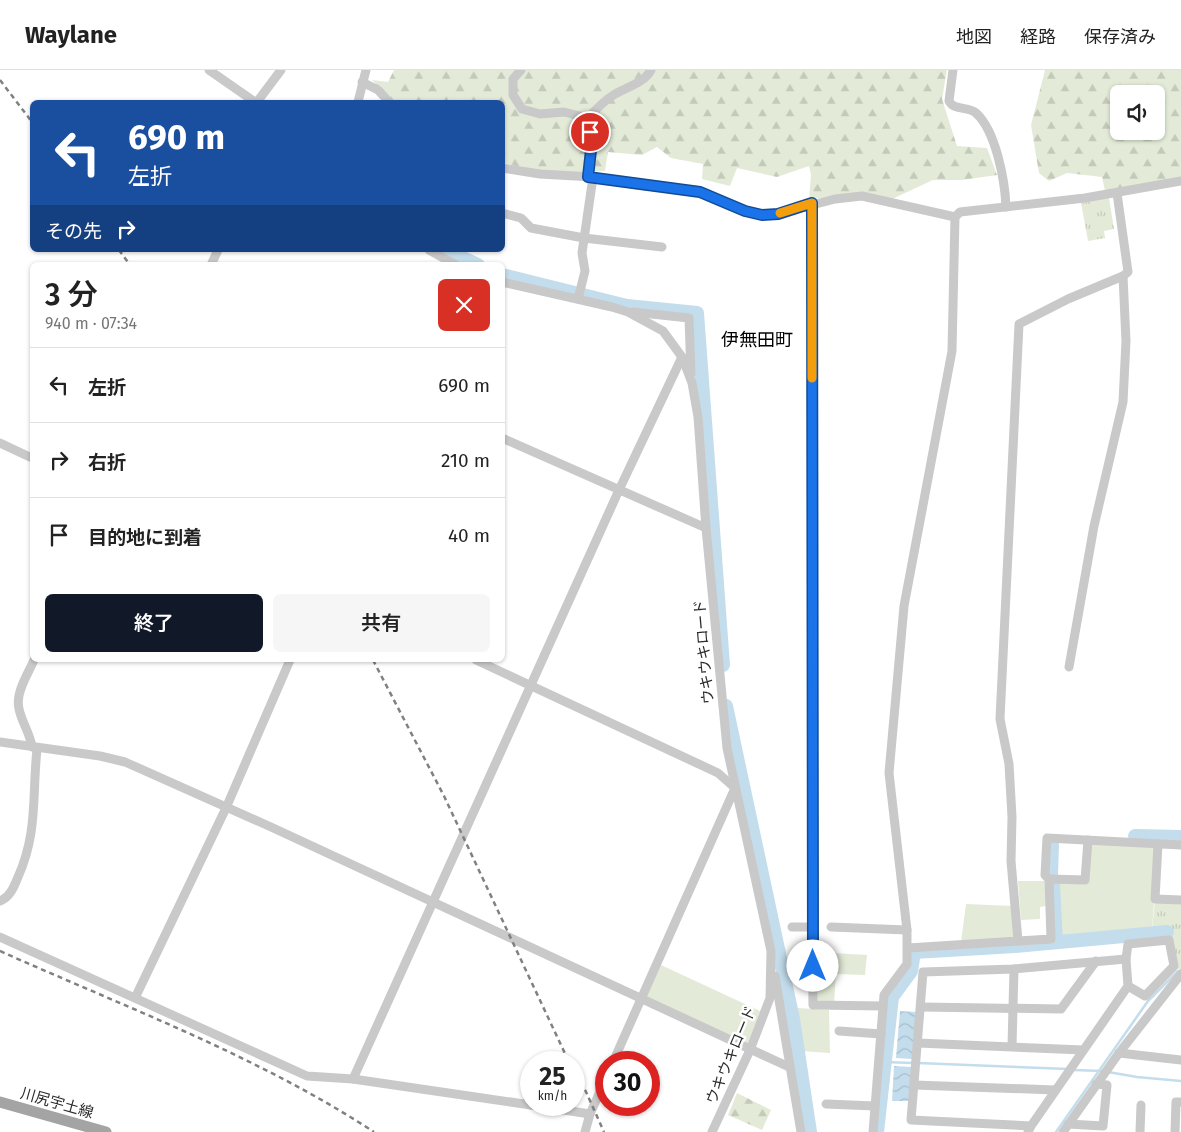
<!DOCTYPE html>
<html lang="ja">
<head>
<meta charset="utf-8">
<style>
	:root { --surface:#fff; --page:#f6f6f6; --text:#222; --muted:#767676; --line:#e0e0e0; --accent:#111827 }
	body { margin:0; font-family:"Fira Sans","Noto Sans JP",sans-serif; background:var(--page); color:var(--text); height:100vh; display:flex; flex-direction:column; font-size:19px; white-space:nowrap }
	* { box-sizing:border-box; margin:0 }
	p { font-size:16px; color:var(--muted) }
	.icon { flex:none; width:28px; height:28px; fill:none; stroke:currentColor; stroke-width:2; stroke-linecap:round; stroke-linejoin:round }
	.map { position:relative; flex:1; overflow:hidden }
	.drawer { position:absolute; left:30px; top:192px; width:475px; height:400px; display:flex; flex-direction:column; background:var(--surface); border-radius:8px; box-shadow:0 1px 4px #0004 }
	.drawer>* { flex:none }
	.top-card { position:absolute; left:30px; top:30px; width:475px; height:152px; border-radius:8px; box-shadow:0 1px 4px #0004; background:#1a4fa0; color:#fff; overflow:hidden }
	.fabs { position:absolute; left:1110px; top:15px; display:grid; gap:10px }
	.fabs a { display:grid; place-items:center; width:55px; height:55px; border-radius:8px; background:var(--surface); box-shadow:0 1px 4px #0004; font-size:25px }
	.speed { position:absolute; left:520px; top:981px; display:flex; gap:10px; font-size:25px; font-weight:700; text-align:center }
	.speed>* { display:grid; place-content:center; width:65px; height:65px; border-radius:50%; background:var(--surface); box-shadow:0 1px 4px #0004; line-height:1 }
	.speed small { font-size:12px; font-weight:400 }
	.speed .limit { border:8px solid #d22; background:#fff; color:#111 }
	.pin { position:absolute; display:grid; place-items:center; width:42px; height:42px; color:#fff; margin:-21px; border:2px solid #fff; border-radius:50%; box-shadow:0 1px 5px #0007 }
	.me { position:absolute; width:55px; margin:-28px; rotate:0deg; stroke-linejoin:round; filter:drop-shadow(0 0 4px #0008) }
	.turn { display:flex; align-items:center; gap:18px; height:105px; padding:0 15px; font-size:22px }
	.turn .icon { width:65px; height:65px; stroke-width:2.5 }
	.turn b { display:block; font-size:35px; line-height:42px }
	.then { display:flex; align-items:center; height:48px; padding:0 15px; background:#0003; gap:10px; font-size:19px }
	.round { display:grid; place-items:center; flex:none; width:52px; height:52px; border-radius:8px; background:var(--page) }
	.summary { display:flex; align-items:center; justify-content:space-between; height:85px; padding:0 15px }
	h1 { font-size:30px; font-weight:600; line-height:38px }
	.cta { display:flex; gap:10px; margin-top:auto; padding:10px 15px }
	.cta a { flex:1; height:58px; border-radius:8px; background:var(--accent); color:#fff; font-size:20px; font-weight:600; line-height:58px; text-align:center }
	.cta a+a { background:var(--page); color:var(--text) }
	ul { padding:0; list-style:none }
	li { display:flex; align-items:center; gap:15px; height:75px; padding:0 15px; border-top:1px solid var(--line) }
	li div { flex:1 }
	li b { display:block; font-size:19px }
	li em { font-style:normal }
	header { display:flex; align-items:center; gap:30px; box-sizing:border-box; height:70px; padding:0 25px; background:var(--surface); border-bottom:1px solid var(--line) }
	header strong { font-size:24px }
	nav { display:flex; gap:28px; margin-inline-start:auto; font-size:18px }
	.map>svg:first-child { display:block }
</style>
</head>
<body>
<header>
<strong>Waylane</strong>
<nav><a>地図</a><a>経路</a><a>保存済み</a></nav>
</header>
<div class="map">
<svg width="1181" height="1062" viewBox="0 0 1181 1062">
	<defs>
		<pattern id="forest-firs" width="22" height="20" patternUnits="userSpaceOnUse" patternTransform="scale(1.25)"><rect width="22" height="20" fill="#e3ebd8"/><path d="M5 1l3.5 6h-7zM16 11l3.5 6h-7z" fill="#c3caba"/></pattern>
		<pattern id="park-tufts" width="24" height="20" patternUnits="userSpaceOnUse" patternTransform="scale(1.25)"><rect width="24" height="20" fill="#e3ebd8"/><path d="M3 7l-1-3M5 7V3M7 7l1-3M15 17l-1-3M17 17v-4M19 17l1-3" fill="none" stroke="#c3caba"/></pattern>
		<pattern id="water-waves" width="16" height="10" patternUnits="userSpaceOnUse" patternTransform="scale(1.25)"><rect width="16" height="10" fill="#c3ddec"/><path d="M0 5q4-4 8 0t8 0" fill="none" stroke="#a8becb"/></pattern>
	</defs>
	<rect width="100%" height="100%" fill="#fff"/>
	<!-- grass -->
	<g fill="#e3ebd8">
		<polygon points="1088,770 1158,774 1152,861 1060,868 1057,809 1085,810"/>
		<polygon points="1018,811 1045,811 1046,836 1040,837 1040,849 1021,850"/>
		<polygon points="966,834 1013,836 1015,869 961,872"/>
		<polygon points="816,882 867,885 865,905 836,904 834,933 815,932"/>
		<polygon points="661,895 760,941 747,976 646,927"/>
		<polygon points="797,938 829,940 830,983 801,981"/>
	</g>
	<!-- forest -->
	<g fill="url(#forest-firs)" fill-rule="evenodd">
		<path d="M394 0H947L942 29 957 76 987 78 997 105 962 110H933L890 130 851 123 809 130 811 105 809 96 777 107 737 98 730 116 702 109 703 94 671 88 657 77 642 85 608 82 605 101C568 104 539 102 503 93L502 32H394L372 10 388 12Z"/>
		<path d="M1045 0H1181V107L1105 121 1102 107 1067 103 1049 111 1039 103 1031 55ZM1119 24H1156V61H1119Z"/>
		<polygon points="737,1023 771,1040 762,1060 728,1045"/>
	</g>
	<!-- park -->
	<g fill="url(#park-tufts)">
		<polygon points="1109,128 1114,159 1104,161 1105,168 1088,171 1081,133"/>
		<polygon points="1155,829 1181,830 1181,901 1174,896 1169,860 1152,861"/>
	</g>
	<!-- water -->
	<g fill="url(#water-waves)">
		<polygon points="900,941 916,942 912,989 896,988"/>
		<polygon points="894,996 912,997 909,1031 892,1031"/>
	</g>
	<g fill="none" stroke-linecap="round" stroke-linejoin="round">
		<!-- stream -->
		<g stroke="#c3ddec" stroke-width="2.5">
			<polyline points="884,992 913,993"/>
			<polyline points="918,993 1068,999"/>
			<polyline points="1073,1000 1103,1001"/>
			<polyline points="1108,1002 1137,1007 1181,1011"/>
			<polyline points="1056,1062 1148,931 1178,901"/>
		</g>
		<!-- river -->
		<g stroke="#c3ddec" stroke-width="14">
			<polyline points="446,180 478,195"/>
			<polyline points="502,205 627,236 697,243 723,595"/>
			<polyline points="726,636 793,949 810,1062"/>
			<polyline points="1135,766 1181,767"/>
			<polyline points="1051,805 1052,775"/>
			<polyline points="1053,814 1056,872"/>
			<polyline points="877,1062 892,927 911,901 914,882 1015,876 1167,862"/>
		</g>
		<!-- minor -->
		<g stroke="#c9c9c9" stroke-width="9">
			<polyline points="209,0 255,32"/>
			<polyline points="521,0 513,9 513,25 522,39 540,44 564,42 588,48"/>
			<path d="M953 0 949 31C954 41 968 36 976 43 996 61 1005 111 1006 137"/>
			<polyline points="362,12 378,20 389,32"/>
			<polyline points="257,32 281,0"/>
			<polyline points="358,32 366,0"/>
			<polyline points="502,98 540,104 593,107 637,115 700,122 745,141 762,145 778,144 835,129 862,126 955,147"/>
			<path d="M588 107 591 81 588 48C596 39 605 30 615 24 627 17 644 13 651 0"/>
			<polyline points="812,133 812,857"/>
			<polyline points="502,143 521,148 531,158 584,168 662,177"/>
			<polyline points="429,180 456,195"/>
			<polyline points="211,195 218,180"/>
			<polyline points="502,212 612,237 628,242 663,261 682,287 692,313 698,347 706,458 727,678 771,881 770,928 750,980 712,1062"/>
			<polyline points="578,229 585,201 582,183 593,107"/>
			<polyline points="633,242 689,248 691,304"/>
			<polyline points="502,368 706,458"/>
			<polyline points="0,373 32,388"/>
			<polyline points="476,590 718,703 735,718 613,992"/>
			<polyline points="1069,597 1094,456 1123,332 1126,271 1123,206"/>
			<polyline points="0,672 100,686 125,692 271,757 789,997"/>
			<path d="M32 677C30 663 22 653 19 639 15 623 28 604 34 590"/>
			<polyline points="1158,774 1155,829 1181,830"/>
			<polyline points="1049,809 1045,805 1047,768 1181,775"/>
			<path d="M0 831C10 827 14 817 18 807 38 762 32 727 37 679"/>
			<polyline points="792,857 812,857 813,935 883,936"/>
			<polyline points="831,857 907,860"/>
			<polyline points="0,867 307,1006 353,1009 531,1035"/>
			<polyline points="1018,871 1051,869 1049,809 1085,810 1088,770"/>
			<polyline points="908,878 1018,871 1011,791 1012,747 1009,694 1000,649 1019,254 1068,229 1123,206 1128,202 1117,123"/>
			<polyline points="1126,889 1128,874 1169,870 1174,896 1145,926 1128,916"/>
			<polyline points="775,906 801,1062"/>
			<polyline points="135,928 226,738 290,590"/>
			<polyline points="922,937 1061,939 1096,891"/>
			<polyline points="839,961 881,964"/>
			<polyline points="918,973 1083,980"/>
			<polyline points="1012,976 1014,899"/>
			<polyline points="1119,983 1181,990"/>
			<polyline points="353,1009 619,420 682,287"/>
			<polyline points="914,1015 1055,1020"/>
			<polyline points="826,1034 875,1036"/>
			<polyline points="531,1035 590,1044"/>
			<polyline points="1068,1054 1103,1056 1107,1015 1096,1014"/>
			<polyline points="585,1062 590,1044 606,1008"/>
			<polyline points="873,1062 884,925 907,894 907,860 889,703 904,536 952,281 955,147 960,142 1085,128 1181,111"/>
			<polyline points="1028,1062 1031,1056 1128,916 1126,889 1014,899 923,902 911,1050 1031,1056"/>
			<polyline points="1063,1062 1119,983 1181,904"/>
			<polyline points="1140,1062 1141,1035"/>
			<polyline points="1175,1062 1176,1032 1181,1032"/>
		</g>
		<!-- major -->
		<polyline stroke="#a4a4a4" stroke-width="11" points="0,1032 106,1062"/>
		<!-- rail -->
		<g stroke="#818181" stroke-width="2.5" stroke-dasharray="5 4" stroke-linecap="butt">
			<polyline points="0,10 32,52"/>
			<polyline points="119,180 130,195"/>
			<polyline points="373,590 444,726 569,992"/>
			<path d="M0 881C125 937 258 986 374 1062"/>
			<polyline points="574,995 604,1062"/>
		</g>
	</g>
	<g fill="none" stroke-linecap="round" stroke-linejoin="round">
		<defs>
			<polyline id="route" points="590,62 591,80 588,107 700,122 745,141 762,145 778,144 812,133 813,896"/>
		</defs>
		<!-- route casing -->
		<use href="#route" stroke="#114b97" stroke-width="12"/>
		<!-- route -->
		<use href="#route" stroke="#1a73e8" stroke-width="9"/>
		<!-- slow -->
		<polyline stroke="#f59e0b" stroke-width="9" points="780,143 812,133 812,308"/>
	</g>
	<g text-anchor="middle" stroke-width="5" stroke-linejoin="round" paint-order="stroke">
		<!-- street labels -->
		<g font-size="15" fill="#2c2c2c" stroke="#fff">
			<text transform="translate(704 582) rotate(-95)" y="5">ウキウキロード</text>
			<text transform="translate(731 985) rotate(-67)" y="5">ウキウキロード</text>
			<text transform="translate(57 1033) rotate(16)" y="5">川尻宇土線</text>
		</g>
		<!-- quarter labels -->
		<g font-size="18" fill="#000" stroke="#fff">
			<text x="757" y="276">伊無田町</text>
		</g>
	</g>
</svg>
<div class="fabs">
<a><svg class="icon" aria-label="sound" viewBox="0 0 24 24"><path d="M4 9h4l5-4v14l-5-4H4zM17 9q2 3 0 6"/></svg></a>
</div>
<div class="speed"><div>25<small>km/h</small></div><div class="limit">30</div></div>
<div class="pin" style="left:590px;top:62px;background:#d93025"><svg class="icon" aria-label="arrive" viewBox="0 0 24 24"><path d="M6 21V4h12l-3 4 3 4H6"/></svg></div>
<svg class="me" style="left:813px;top:896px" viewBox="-20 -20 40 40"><circle r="19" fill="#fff"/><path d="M0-13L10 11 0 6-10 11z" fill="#1a73e8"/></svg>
<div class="top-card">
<div class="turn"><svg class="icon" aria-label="left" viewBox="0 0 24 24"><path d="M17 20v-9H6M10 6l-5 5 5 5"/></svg><div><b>690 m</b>左折</div></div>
<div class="then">その先<svg class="icon" aria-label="right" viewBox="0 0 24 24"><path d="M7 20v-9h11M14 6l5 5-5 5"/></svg></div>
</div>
<section class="drawer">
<div class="summary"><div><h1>3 分</h1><p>940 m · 07:34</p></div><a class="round" style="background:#d93025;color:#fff"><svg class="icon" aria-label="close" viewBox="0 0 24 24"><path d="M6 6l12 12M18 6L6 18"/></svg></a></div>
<ul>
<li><svg class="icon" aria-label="left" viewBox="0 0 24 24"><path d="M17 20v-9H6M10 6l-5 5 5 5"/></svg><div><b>左折</b></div><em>690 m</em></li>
<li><svg class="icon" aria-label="right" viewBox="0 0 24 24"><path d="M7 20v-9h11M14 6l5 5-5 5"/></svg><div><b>右折</b></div><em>210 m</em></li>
<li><svg class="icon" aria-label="arrive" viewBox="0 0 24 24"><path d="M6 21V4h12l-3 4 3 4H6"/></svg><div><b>目的地に到着</b></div><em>40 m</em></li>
</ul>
<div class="cta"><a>終了</a><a>共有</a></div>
</section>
</div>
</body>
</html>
